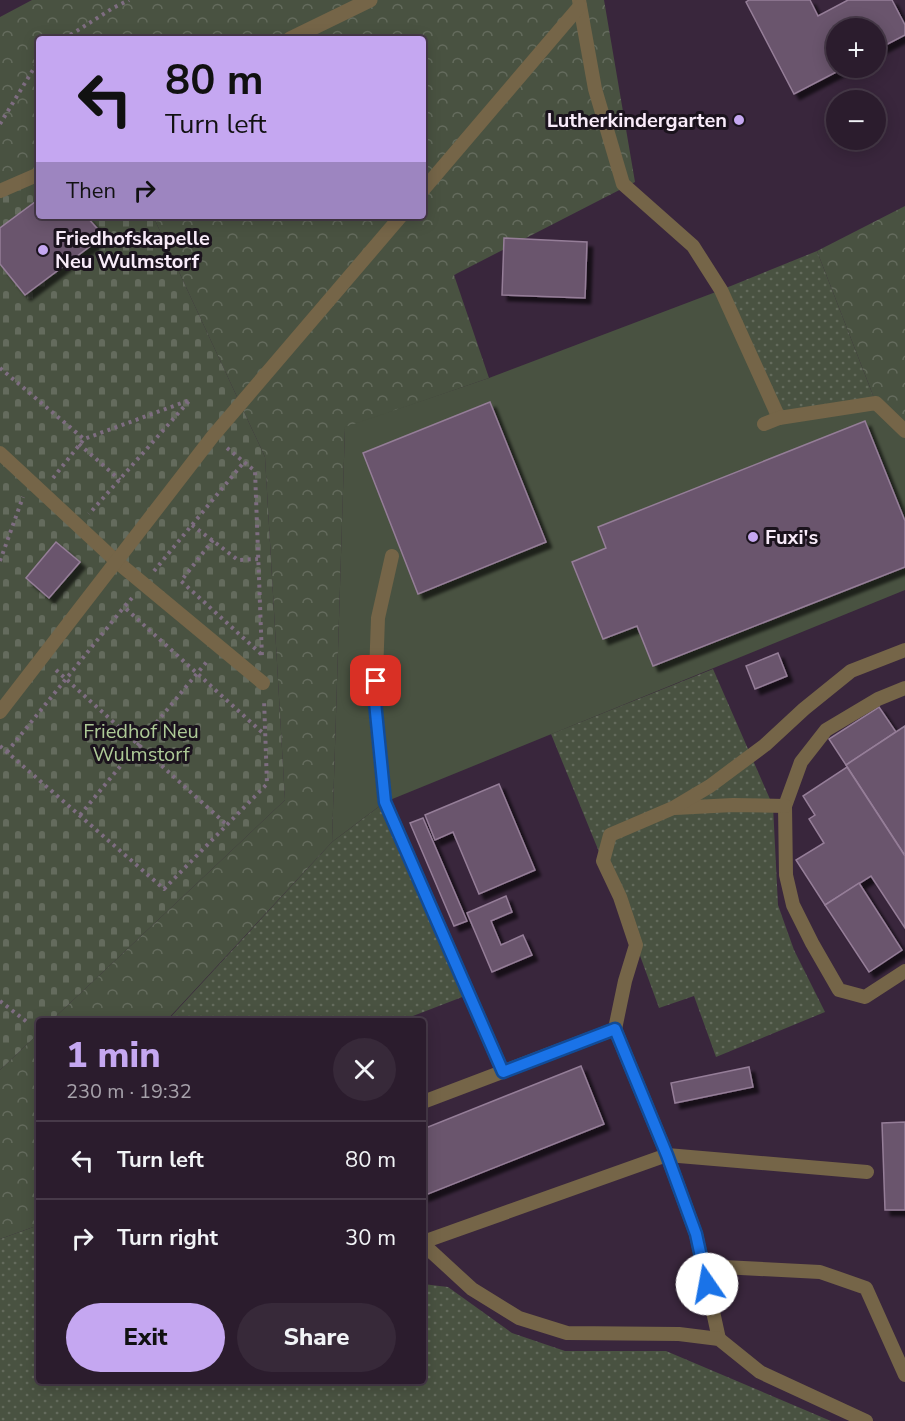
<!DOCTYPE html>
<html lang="en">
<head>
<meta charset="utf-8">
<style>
	:root { --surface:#2b1c2d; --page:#372939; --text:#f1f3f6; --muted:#a6a1aa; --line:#473a49; --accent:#c5a7f1 }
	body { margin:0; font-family:"Nunito Sans",sans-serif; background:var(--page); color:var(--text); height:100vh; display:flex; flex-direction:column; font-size:22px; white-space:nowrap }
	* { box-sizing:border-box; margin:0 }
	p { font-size:20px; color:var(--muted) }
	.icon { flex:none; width:33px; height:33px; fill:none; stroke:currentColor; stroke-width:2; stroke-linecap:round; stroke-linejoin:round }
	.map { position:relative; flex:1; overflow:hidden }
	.details { position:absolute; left:36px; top:1018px; width:390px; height:366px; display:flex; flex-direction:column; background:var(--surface); border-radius:6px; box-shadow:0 3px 15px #0003,0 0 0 2px var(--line) }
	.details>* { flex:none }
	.banner { position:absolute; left:36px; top:36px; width:390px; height:183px; border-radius:6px; box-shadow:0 3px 15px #0003,0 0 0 2px var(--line); background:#c5a7f1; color:#111; overflow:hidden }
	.buttons { position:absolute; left:826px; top:18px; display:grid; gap:12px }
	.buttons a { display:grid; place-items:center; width:60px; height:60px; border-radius:50%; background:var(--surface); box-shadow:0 3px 15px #0003,0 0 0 2px var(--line); font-size:30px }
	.pin { position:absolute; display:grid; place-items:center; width:51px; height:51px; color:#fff; margin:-26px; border-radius:12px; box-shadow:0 3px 9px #0006 }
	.me { position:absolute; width:66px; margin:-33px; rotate:348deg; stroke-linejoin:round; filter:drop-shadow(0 0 4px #0008) }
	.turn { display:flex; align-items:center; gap:21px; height:126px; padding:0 30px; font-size:27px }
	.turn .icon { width:78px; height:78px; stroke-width:2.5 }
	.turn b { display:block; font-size:42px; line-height:51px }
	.then { display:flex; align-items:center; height:57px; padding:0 30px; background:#0003; gap:12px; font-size:22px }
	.round { display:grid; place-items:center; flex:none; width:63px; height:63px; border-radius:32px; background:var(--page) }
	.overview { display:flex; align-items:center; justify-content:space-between; height:102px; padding:0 30px }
	h1 { font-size:36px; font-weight:800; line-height:45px; color:var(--accent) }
	.cta { display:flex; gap:12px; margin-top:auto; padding:12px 30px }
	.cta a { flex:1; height:69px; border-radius:36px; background:var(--accent); color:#111; font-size:24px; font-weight:800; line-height:69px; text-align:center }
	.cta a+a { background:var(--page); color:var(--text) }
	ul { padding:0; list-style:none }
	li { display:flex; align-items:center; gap:18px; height:78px; padding:0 30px; border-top:2px solid var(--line) }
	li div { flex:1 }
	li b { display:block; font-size:22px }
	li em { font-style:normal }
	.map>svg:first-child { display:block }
</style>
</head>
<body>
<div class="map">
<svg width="905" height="1421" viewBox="0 0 905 1421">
	<defs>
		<pattern id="grass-dots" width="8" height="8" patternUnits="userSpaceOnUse" patternTransform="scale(1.5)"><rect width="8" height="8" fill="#495241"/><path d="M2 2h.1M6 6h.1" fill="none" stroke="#646b5d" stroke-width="1.8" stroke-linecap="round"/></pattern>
		<pattern id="forest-crowns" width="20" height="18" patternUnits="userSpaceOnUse" patternTransform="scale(1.5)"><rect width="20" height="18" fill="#495241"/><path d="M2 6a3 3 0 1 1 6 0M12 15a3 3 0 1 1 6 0" fill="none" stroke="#646b5d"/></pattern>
		<pattern id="cemetery-stones" width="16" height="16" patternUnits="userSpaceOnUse" patternTransform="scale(1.5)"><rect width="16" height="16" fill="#495241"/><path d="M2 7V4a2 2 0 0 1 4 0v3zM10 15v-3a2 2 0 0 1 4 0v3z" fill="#646b5d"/></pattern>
		<filter id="shadow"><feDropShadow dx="5.5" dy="5.5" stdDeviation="1.5" flood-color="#0009"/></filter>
	</defs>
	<rect width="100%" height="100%" fill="#39263c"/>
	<!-- grass -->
	<g fill="url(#grass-dots)">
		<polygon points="817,251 876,403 779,418 721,290"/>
		<polygon points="713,669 773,806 778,905 794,950 825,1012 716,1057 694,996 659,1008 630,928 551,734"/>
		<polygon points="385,802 470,994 400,1021 166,1022 332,842"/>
		<polygon points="39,1225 39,1382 423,1382 423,1284 448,1287 512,1333 565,1351 666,1351 831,1421 0,1421 0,1239"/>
	</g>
	<!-- forest -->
	<g fill="url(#forest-crowns)">
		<polygon points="32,0 604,0 635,182 454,275 489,378 345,428 332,842 166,1021 51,1021 285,800 265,457 153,216 423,216 423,39 39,39 39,174 0,191 0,17"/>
		<polygon points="905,206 905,431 876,403 817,251"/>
		<polygon points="39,1033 39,1225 0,1239 0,1070"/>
	</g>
	<!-- cemetery -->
	<polygon fill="url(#cemetery-stones)" points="39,174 39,216 153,216 265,457 285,800 51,1021 39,1022 39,1033 0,1070 0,191"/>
	<!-- park -->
	<polygon fill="#495241" points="721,290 779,417 876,403 905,431 905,590 385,802 332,842 345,427 489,378"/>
	<!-- building -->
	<g fill="#6a546d" stroke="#957e98" stroke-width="1.5" filter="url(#shadow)">
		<polygon points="749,0 810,0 818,16 848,0 892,0 905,25 905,35 876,50 876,28 837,28 837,68 844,68 794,94 746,2"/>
		<polygon points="39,199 39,216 86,216 104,236 25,295 0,264 0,228"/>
		<polygon points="504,238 587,242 585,298 502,295"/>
		<polygon points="490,402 546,542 418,594 363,453"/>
		<polygon points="865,421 905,521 905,567 653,666 637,626 603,639 572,562 606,548 598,527"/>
		<polygon points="56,542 80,562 49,598 26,578"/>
		<polygon points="778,653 787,676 755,689 746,666"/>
		<polygon points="879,707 896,732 846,765 829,739"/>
		<polygon points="905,726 905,854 904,854 846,765"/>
		<polygon points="847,767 905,856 905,928 871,876 825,905 796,860 824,843 809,819 815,815 803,796"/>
		<polygon points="499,784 535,870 479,894 453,832 435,840 425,815"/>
		<polygon points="423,818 467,921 454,926 410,823"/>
		<polygon points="859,883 902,950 869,972 825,905"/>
		<polygon points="506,896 512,912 491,921 501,945 523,935 532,955 492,972 467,913"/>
		<polygon points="581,1066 604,1124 423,1196 423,1129"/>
		<polygon points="749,1067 753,1087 675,1103 671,1083"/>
		<polygon points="905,1122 905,1210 885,1210 882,1123"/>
	</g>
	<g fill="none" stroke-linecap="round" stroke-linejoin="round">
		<!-- path -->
		<g stroke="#7e6d81" stroke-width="4" stroke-dasharray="3 4.5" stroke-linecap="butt">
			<polyline points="64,39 113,8 129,0"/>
			<polyline points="0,124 39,60"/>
			<polyline points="0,368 84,439 190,400 89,514"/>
			<polyline points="79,444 120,480"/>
			<polyline points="227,448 255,471 262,658"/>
			<polyline points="53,478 84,439"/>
			<polyline points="192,525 238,560 258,559"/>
			<polyline points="213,540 181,581 261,654"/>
			<polyline points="0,561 23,497"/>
			<polyline points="154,571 244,462"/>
			<polyline points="132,598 124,607 265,735"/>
			<polyline points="56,670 227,825"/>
			<polyline points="0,746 164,889 267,784 264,699"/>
			<polyline points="7,752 124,607"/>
			<polyline points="80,815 209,659"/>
			<polyline points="0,1001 27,1022"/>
		</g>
		<!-- lane -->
		<g stroke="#756548" stroke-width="14">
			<polyline points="579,0 595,89 623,184 693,246 721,290 779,418"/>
			<polyline points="423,190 580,6"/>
			<polyline points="0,191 39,174"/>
			<polyline points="764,424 779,418 876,403 905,431"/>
			<polyline points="0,453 116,561 263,683"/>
			<polyline points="392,556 378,618 375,702 385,802 503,1072"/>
			<polyline points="905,688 878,699 826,730 801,762 785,806 786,875 793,905 812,943 839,990 865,997 905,971"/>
			<polyline points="0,712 213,436 401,216"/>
			<polyline points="675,808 733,805 785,806"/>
			<polyline points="615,1029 625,981 636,945 620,897 603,861 610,835 673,808 710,786 765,745 804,709 851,671 905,650"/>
			<polyline points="423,1102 615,1029 667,1155 696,1234 719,1339"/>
			<polyline points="423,1242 667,1155 867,1172"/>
			<polyline points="423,1244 472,1289 519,1318 567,1333 679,1334 719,1339 760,1372 866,1421"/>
			<polyline points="703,1266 820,1272 866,1288 905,1375"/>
		</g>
		<!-- street -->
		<polyline stroke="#756548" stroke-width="15" points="290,39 370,0"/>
	</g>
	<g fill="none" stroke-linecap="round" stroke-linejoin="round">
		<defs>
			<polyline id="route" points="376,681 375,702 385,802 503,1072 615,1029 667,1155 696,1234 707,1284"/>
		</defs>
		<!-- route casing -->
		<use href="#route" stroke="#114b97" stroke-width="15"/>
		<!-- route -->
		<use href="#route" stroke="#1a73e8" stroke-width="10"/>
	</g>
	<!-- markers -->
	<g fill="#c5a7f1" stroke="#1b131d" stroke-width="2">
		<circle cx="739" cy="120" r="6"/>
		<circle cx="43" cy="250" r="6"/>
		<circle cx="753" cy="537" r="6"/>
	</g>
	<g text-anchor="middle" stroke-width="6" stroke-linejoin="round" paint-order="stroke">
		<!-- poi labels -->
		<g font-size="20" font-weight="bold" fill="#f8ebf9" stroke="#1b131d" text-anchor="start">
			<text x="727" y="127" text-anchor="end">Lutherkindergarten</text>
			<text x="55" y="245">Friedhofskapelle<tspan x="55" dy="23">Neu Wulmstorf</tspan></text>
			<text x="765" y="544">Fuxi's</text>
		</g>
		<!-- park labels -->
		<g font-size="20" fill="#aeca97" stroke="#1b131d">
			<text x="141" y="738">Friedhof Neu<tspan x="141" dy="23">Wulmstorf</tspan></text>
		</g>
	</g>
</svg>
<div class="buttons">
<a>+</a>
<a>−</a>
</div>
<div class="pin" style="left:376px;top:681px;background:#d93025"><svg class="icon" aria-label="arrive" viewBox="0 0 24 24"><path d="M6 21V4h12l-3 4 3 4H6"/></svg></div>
<svg class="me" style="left:707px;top:1284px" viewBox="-20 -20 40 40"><circle r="19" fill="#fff"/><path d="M0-13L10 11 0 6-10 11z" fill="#1a73e8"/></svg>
<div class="banner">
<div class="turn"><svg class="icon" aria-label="left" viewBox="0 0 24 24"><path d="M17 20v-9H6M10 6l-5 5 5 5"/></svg><div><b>80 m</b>Turn left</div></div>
<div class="then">Then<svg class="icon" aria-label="right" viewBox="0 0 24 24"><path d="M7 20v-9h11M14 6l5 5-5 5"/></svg></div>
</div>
<section class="details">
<div class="overview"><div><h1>1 min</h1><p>230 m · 19:32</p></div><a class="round"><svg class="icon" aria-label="close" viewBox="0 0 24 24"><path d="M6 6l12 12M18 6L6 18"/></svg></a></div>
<ul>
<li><svg class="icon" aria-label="left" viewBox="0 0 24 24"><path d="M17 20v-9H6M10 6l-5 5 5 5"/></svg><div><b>Turn left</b></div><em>80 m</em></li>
<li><svg class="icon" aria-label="right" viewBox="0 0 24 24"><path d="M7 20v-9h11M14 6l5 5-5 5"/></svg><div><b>Turn right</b></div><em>30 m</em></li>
</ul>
<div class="cta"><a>Exit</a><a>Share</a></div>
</section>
</div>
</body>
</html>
